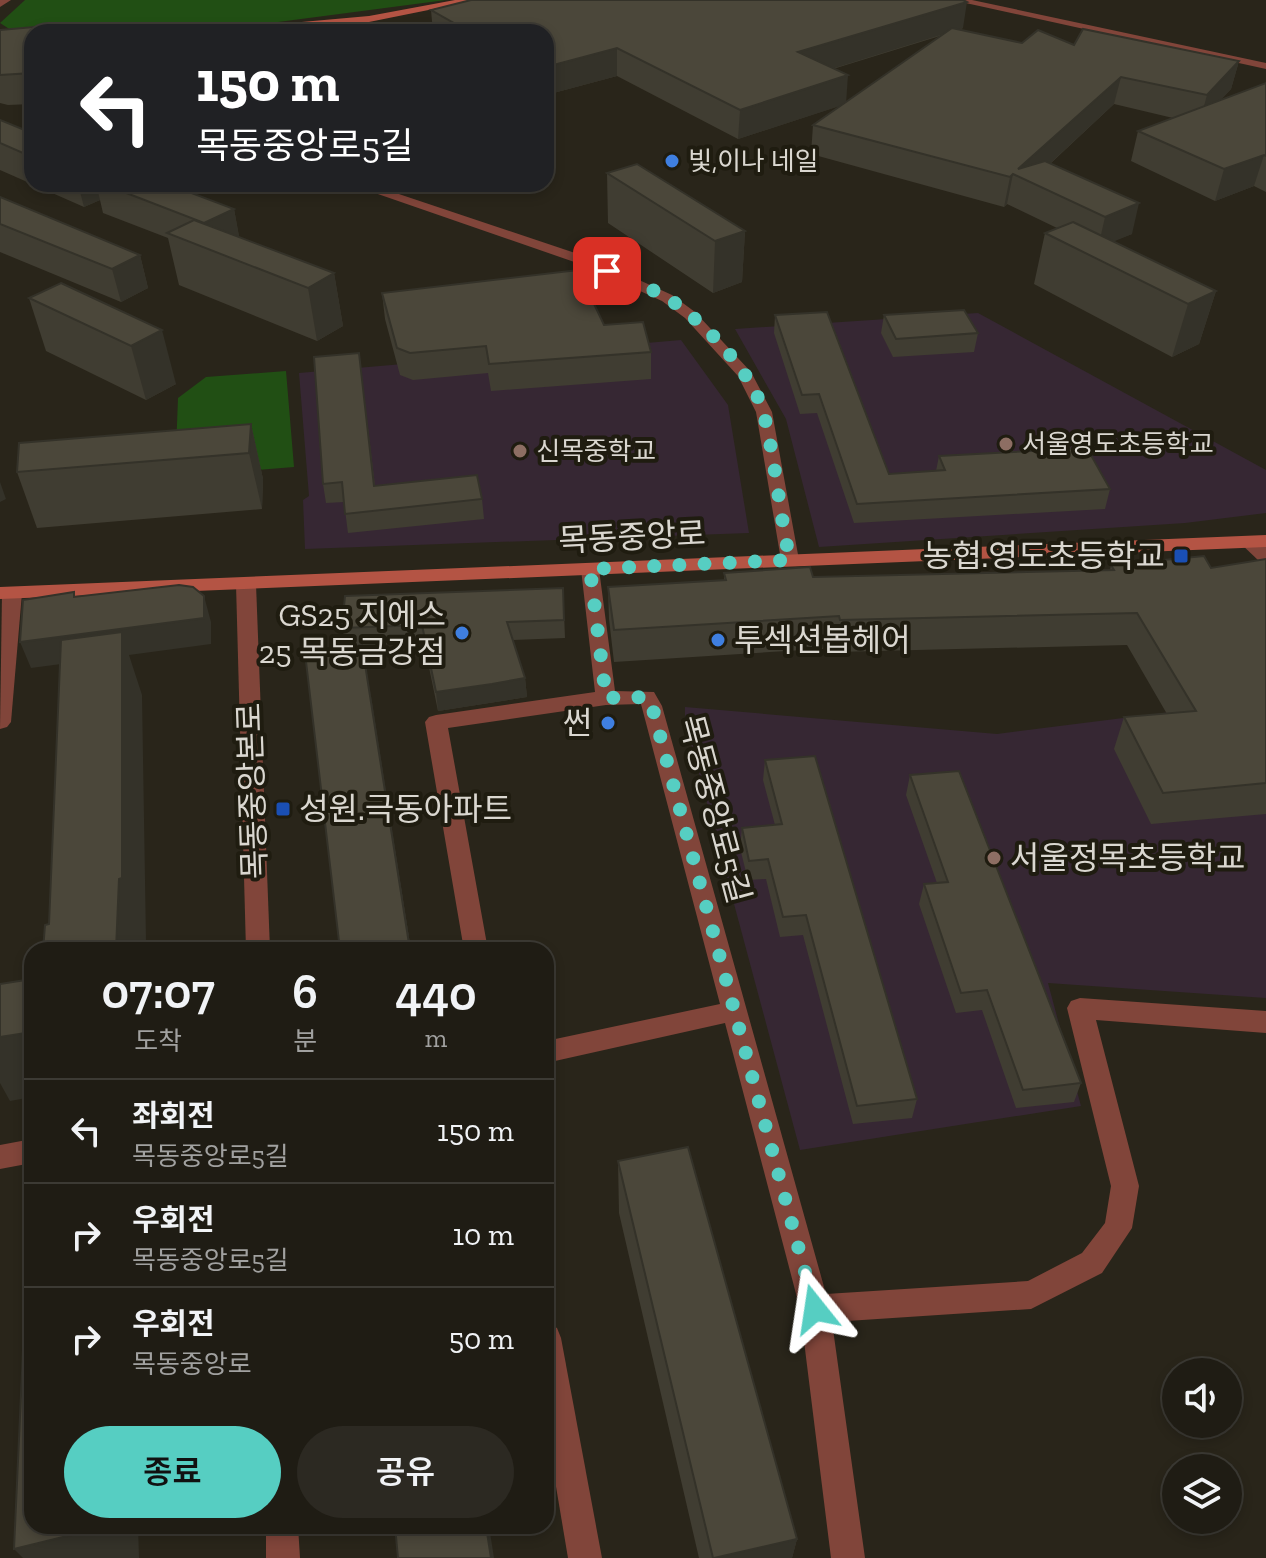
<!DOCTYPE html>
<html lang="ko">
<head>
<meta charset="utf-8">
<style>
	:root { --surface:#1f1c14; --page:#2c2922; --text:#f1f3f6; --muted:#a1a1a0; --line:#3c3a34; --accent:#56cec2 }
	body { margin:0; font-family:"Zilla Slab","Noto Sans KR",serif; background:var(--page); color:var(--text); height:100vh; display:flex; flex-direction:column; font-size:30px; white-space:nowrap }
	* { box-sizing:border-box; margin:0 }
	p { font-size:26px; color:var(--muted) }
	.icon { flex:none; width:44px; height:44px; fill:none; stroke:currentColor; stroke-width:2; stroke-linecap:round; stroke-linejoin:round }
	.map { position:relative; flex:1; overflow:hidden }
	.side { position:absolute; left:24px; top:942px; width:530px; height:592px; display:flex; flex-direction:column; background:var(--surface); border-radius:24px; box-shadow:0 4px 12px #0003,0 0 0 2px var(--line) }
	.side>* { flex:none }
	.hud { position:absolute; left:24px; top:24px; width:530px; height:168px; border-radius:24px; box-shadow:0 4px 12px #0003,0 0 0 2px var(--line); background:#202124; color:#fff; overflow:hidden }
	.tools { position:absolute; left:1162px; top:1358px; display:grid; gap:16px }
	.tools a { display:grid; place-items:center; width:80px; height:80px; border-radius:50%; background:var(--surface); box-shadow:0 4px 12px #0003,0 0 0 2px var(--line); font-size:40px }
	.pin { position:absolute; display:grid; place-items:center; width:68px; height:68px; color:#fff; margin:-34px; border-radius:16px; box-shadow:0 4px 12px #0006 }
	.me { position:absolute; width:88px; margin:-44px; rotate:345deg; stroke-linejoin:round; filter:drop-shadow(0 0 6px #0008) }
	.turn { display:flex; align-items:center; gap:28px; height:168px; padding:0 40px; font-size:36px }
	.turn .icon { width:104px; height:104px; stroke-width:2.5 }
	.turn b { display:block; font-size:56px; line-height:68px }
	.eta { display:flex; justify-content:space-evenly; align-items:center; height:136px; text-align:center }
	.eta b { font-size:48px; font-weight:600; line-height:56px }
	.primary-button { display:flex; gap:16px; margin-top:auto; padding:16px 40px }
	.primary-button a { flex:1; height:92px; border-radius:48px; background:var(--accent); color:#111; font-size:32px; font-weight:600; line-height:92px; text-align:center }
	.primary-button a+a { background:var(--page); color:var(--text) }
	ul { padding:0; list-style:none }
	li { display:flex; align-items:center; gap:24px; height:104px; padding:0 40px; border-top:2px solid var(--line) }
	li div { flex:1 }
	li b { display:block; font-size:30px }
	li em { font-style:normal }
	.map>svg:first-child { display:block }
</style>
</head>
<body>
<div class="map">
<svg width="1266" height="1558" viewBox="0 0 1266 1558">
	<rect width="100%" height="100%" fill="#29251a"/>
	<!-- education -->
	<g fill="#362733">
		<polygon points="978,313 1266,470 1266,513 1185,523 819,547 786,419 735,329"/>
		<polygon points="681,340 728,405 749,533 305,549 303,500 309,496 299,373"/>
		<polygon points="1266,700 1266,998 1048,983 1081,1106 800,1150 685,721 685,707 997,734"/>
	</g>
	<!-- green -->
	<g fill="#214f14">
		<polygon points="25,0 446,0 263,24 14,32 0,23"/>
		<polygon points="286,371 294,467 175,477 178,398 206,377"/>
	</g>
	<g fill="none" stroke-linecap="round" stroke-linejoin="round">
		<!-- minor -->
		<g fill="#81453a" fill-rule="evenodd">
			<polygon points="349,184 369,184 593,259 672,295 695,312 751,372 772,412 799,560 797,564 783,564 781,560 756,412 738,376 685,318 662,301 583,265"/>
			<polygon points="1248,536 1266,547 1266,563 1259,561 1239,542"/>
			<polygon points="590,563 599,569 615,691 654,692 662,706 826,1294 1028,1281 1082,1253 1105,1223 1111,1186 1067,1008 1071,1001 1080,998 1266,1011 1266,1033 1096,1020 1139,1186 1132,1228 1102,1273 1031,1309 832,1322 865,1558 831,1558 800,1309 725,1023 546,1063 546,1041 720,1004 641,704 606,705 448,728 488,950 464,950 425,722 429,717 436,715 595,692 581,569"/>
			<polygon points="12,587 22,593 11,722 7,727 0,729 2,593"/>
			<polygon points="32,1139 32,1163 0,1169 0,1145"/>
			<polygon points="546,1323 557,1328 561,1338 602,1558 568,1558 546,1427"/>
		</g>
		<!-- tertiary -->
		<g fill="#81453a" fill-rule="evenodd">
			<polygon points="0,0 11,0 0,7"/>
			<polygon points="952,0 972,0 1266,63 1266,69"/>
			<polygon points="246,578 256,584 270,950 246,950 236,584"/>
			<polygon points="266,1526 298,1526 300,1558 266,1558"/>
		</g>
		<!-- secondary -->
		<g fill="#b45444" fill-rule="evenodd">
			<polygon points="455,0 478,0 369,22 260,32 217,32 223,29 369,16"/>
			<polygon points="1266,535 1266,547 0,599 0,587"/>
		</g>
	</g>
	<!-- wall -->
	<g fill="#403d32" fill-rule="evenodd">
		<path d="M431 10 963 28 959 30 1022 43 1074 45 1239 61 1231 89 1220 100 1266 83V192L1254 186 1215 201 1131 161 1138 131 1173 118 1114 104 1051 163 1132 234 1113 241 1216 291 1199 344 1172 357 1034 284 1045 233 1057 228 1007 204 1004 207 811 154 813 125 842 105 738 139 617 76 546 95V32H433ZM943 35 846 102 833 69Z"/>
		<polygon points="0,30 32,32 32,104 8,105 0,103"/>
		<polygon points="0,120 32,133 32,184 168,184 234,209 239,237 334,273 343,326 317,341 179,285 168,238 103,213 100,200 84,207 0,170"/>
		<polygon points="607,173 745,231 742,282 713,293 608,223"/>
		<polygon points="0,197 140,255 148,288 121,302 0,252"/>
		<polygon points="61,283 176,384 146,400 46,351 29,298"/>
		<polygon points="382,293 604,325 651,352 651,379 491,391 488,373 413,380 400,375 385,319"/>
		<polygon points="775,315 889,474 936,471 939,456 1110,489 1105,509 854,523 817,413 800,414 774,333"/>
		<polygon points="884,315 978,333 974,352 893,357 881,333"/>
		<polygon points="359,353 375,486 482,499 484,519 348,533 344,502 326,503 323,484"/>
		<polygon points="251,424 263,479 262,509 37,528 17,472"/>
		<polygon points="1266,559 1266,814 1151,824 1114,749 1124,717 1167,714 1127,645 836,652 835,648 614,662 609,619 608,587 724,580 724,573 813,577 1110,570 1111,565 1211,568"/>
		<polygon points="563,588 565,638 513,640 525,678 527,697 438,711 424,643 362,645 411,950 340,950 354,646 345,646 342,628"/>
		<polygon points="765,760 917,1099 912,1118 853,1124 803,935 780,937 766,879 748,880 740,848 742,828 775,825 763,780"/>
		<polygon points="910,775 1081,1083 1074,1102 1016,1108 982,1010 956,1013 919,904 924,884 937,883 906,795"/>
		<polygon points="618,1161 797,1539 792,1558 699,1558 619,1213"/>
	</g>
	<!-- shaded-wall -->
	<g fill="#343229">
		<polygon points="967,2 963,28 796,80 798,52"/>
		<polygon points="617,48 617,76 546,95 546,67"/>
		<polygon points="1239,61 1231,89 1199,124 1207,95"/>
		<polygon points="848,75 846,104 738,139 740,110"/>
		<polygon points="1121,77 1114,104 1030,182 1018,169"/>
		<polygon points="1264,155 1254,186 1215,201 1224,169"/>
		<polygon points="1013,174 1007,204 1004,207 1010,177"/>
		<polygon points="78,184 96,184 100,200 84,207"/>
		<polygon points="1139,203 1132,234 1098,248 1105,217"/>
		<polygon points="234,209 240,241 204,223"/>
		<polygon points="745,231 742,282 713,293 715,241"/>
		<polygon points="140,255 148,288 121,302 112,269"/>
		<polygon points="334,273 343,326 317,341 308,288"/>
		<polygon points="1216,291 1199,344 1172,357 1188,304"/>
		<polygon points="162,330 176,384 146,400 131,346"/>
		<polygon points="251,424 263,479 262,509 249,453"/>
		<polygon points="0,482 6,499 0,502"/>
		<polygon points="204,596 211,622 211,644 129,655 142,695 146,941 143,941 143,950 116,950 122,656 31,668 20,642"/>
		<polygon points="362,645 373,708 411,950 410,950"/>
		<polygon points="525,678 527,697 438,711 436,692"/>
		<polygon points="32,1032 32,1097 10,1101 0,1083 0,1037"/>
		<polygon points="108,1526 138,1526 139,1558 23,1558 14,1549"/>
		<polygon points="486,1526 489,1526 494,1558 491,1558"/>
		<polygon points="797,1539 792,1558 714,1558"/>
	</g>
	<!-- building -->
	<g fill="#4b473a" stroke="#343229" stroke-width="2">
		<polygon points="471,0 963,0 967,2 798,52 848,75 740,110 617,48 546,67 546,32 470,32 431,10"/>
		<polygon points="79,23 77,32 32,32 32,73 0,75 0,30"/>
		<polygon points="952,28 1022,43 1038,30 1074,45 1083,29 1239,61 1207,95 1121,77 1018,169 1045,161 1139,203 1105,217 1013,174 1010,177 813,125"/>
		<polygon points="1266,83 1266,156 1264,155 1224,169 1138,131"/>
		<polygon points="0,120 32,133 32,157 0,143"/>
		<polygon points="637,164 745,231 715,241 607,173"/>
		<polygon points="103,184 168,184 234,209 204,223"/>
		<polygon points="0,197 140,255 112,269 0,224"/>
		<polygon points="194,220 334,273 308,288 167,233"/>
		<polygon points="1073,222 1216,291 1188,304 1045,233"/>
		<polygon points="578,270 604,325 643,322 651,352 489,364 486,346 410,353 397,348 382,293"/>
		<polygon points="61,283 162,330 131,346 29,298"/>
		<polygon points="964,310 978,333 896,339 884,315"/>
		<polygon points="827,312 889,474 945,470 939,456 1087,448 1110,489 857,504 819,394 802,395 775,315"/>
		<polygon points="359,353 374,486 477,475 482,499 345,514 342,482 323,484 314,357"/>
		<polygon points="251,424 249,453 17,472 19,443"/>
		<polygon points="1204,556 1211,568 1266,559 1266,783 1163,793 1124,717 1196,711 1137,613 840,620 839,616 614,630 608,587 726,580 724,573 810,567 813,577 1114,570 1111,565"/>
		<polygon points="179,585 193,587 204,596 204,618 20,642 23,600 74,592 74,597"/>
		<polygon points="563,588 564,620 507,622 525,678 492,684 436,692 422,625 342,628 345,596"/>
		<polygon points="122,632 122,878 119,879 116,950 43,950 45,925 49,924 61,640"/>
		<polygon points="362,645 410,950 340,950 305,653"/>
		<polygon points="815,756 917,1099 857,1106 806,915 783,917 768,859 749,861 742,828 782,824 765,760"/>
		<polygon points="959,771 1081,1083 1023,1090 987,990 961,993 924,884 948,882 910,775"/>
		<polygon points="32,979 32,1032 0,1037 0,984"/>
		<polygon points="688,1147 797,1539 714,1558 713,1558 618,1161"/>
		<polygon points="32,1151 32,1526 108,1526 14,1549"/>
		<polygon points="395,1526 486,1526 491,1558 398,1558"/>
	</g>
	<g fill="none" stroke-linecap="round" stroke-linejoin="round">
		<!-- route -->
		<path stroke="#56cec2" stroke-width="14" stroke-dasharray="0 25.2" d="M607 271C627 280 650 287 669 299 704 322 754 373 764 415 776 463 779 512 790 560L590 569 606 698 647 697 652 706 815 1309"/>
	</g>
	<!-- markers -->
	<g fill="#3f7fe0" stroke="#1f1c10" stroke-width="3">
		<circle cx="672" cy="161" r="8"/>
		<circle cx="462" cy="633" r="8"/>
		<circle cx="718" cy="640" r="8"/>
		<circle cx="608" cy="723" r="8"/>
	</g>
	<g fill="#8d6e63" stroke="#1f1c10" stroke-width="3">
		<circle cx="1006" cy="444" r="8"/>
		<circle cx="520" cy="451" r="8"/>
		<circle cx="994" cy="858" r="8"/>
	</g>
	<g fill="#1a4fb4" stroke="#1f1c10" stroke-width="3">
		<rect x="1173" y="548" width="16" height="16" rx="4"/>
		<rect x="275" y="801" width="16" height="16" rx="4"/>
	</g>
	<g text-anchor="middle" stroke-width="8" stroke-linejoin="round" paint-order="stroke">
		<!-- far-poi labels -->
		<g font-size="26" fill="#dad7d0" stroke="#1f1c10" text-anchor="start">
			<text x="688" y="170">빛,이나 네일</text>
			<text x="1022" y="453">서울영도초등학교</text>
			<text x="536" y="460">신목중학교</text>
		</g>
		<!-- street labels -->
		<g font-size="32" fill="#dad7d0" stroke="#1f1c10">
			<text transform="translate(632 537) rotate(-3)" y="11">목동중앙로</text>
			<text transform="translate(252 791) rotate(-92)" y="11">목동중앙본로</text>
			<text transform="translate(715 809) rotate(75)" y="11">목동중앙로5길</text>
		</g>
		<!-- poi labels -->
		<g font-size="32" fill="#dad7d0" stroke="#1f1c10" text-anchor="end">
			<text x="1165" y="567">농협.영도초등학교</text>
			<text x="446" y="626">GS25 지에스<tspan x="446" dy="37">25 목동금강점</tspan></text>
			<text x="734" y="651" text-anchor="start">투섹션봅헤어</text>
			<text x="592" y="734">썬</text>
			<text x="299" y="820" text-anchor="start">성원.극동아파트</text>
			<text x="1010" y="869" text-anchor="start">서울정목초등학교</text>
		</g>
	</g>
</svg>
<div class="tools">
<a><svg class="icon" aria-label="sound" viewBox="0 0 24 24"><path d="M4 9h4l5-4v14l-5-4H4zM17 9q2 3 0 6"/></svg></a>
<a><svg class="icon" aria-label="layers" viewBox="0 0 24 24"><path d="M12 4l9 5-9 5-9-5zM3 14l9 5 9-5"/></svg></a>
</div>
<div class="pin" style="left:607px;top:271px;background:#d93025"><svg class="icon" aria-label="arrive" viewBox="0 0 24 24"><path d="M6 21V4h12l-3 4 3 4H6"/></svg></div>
<svg class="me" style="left:815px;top:1309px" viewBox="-20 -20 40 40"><path d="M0-17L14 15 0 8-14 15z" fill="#56cec2" stroke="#fff" stroke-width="4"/></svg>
<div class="hud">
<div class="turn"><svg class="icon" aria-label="left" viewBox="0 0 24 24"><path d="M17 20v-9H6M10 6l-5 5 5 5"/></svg><div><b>150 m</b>목동중앙로5길</div></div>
</div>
<section class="side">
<div class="eta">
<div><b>07:07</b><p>도착</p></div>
<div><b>6</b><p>분</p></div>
<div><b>440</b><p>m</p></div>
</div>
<ul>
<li><svg class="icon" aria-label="left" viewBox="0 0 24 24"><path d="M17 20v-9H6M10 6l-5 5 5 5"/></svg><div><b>좌회전</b><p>목동중앙로5길</p></div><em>150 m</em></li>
<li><svg class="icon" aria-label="right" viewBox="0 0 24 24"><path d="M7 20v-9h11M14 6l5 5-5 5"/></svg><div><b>우회전</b><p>목동중앙로5길</p></div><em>10 m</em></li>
<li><svg class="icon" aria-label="right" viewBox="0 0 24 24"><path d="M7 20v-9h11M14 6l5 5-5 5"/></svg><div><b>우회전</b><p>목동중앙로</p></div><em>50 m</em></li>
</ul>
<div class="primary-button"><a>종료</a><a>공유</a></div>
</section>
</div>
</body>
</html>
